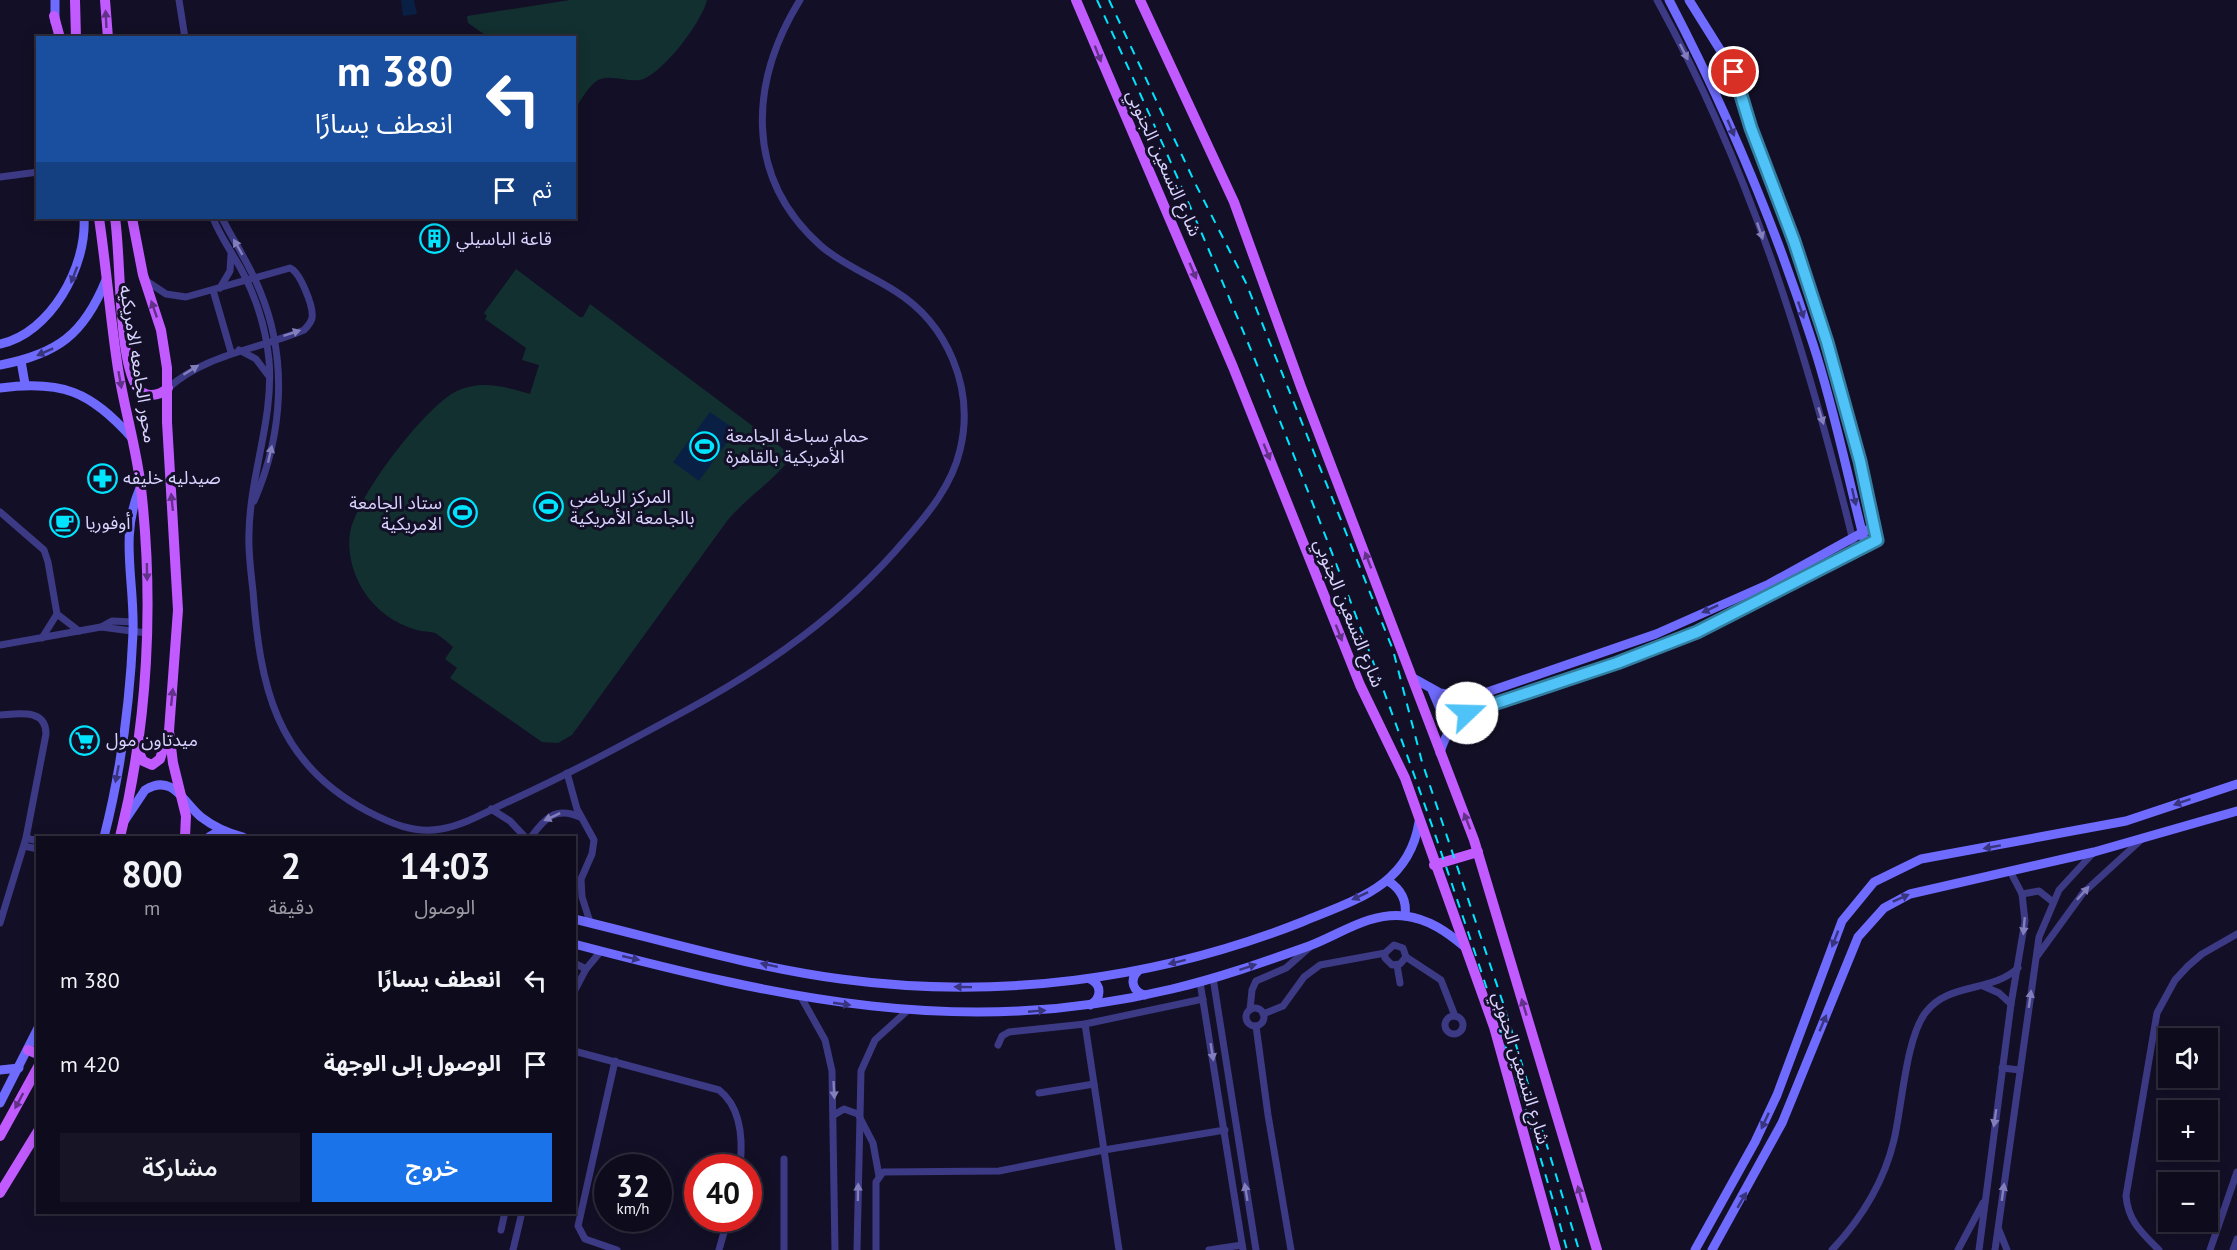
<!DOCTYPE html>
<html lang="ar">
<head>
<meta charset="utf-8">
<style>
	:root { --surface:#0e0b1c; --page:#171425; --text:#f1f3f6; --muted:#9b9ba3; --line:#2e2b3b; --accent:#1a73e8 }
	body { margin:0; font-family:"PT Sans","Noto Sans Arabic",sans-serif; background:var(--page); color:var(--text); direction:rtl; height:100vh; display:flex; flex-direction:column; font-size:22px; white-space:nowrap }
	* { box-sizing:border-box; margin:0 }
	p { font-size:20px; color:var(--muted) }
	.icon { flex:none; width:33px; height:33px; fill:none; stroke:currentColor; stroke-width:2; stroke-linecap:round; stroke-linejoin:round }
	.map { position:relative; flex:1; overflow:hidden; direction:ltr }
	.drawer { position:absolute; left:36px; top:836px; width:540px; height:378px; display:flex; flex-direction:column; background:var(--surface); border-radius:0px; box-shadow:0 3px 15px #0003,0 0 0 2px var(--line); direction:rtl }
	.drawer>* { flex:none }
	.top-card { position:absolute; left:36px; top:36px; width:540px; height:183px; border-radius:0px; box-shadow:0 3px 15px #0003,0 0 0 2px var(--line); direction:rtl; background:#1a4fa0; color:#fff; overflow:hidden }
	.tools { position:absolute; left:2158px; top:1028px; display:grid; gap:12px }
	.tools a { display:grid; place-items:center; width:60px; height:60px; border-radius:0px; background:var(--surface); box-shadow:0 3px 15px #0003,0 0 0 2px var(--line); font-size:30px }
	.speed { position:absolute; left:594px; top:1154px; display:flex; gap:12px; font-size:30px; font-weight:700; text-align:center }
	.speed>* { display:grid; place-content:center; width:78px; height:78px; border-radius:50%; background:var(--surface); box-shadow:0 3px 15px #0003,0 0 0 2px var(--line); line-height:1 }
	.speed small { font-size:15px; font-weight:400 }
	.speed .limit { border:9px solid #d22; background:#fff; color:#111 }
	.pin { position:absolute; display:grid; place-items:center; width:51px; height:51px; color:#fff; margin:-26px; border:3px solid #fff; border-radius:50%; box-shadow:0 2px 6px #0007 }
	.me { position:absolute; width:66px; margin:-33px; rotate:69deg; stroke-linejoin:round; filter:drop-shadow(0 0 4px #0008) }
	.turn { display:flex; align-items:center; gap:21px; height:126px; padding:0 24px; font-size:27px }
	.turn .icon { width:78px; height:78px; stroke-width:2.5 }
	.turn b { display:block; font-size:42px; line-height:51px }
	.then { display:flex; align-items:center; height:57px; padding:0 24px; background:#0003; gap:12px; font-size:22px }
	.eta { display:flex; justify-content:space-evenly; align-items:center; height:102px; text-align:center }
	.eta b { font-size:36px; font-weight:600; line-height:42px }
	.action { display:flex; gap:12px; margin-top:auto; padding:12px 24px }
	.action a { flex:1; height:69px; border-radius:0px; background:var(--accent); color:#fff; font-size:24px; font-weight:600; line-height:69px; text-align:center }
	.action a+a { background:var(--page); color:var(--text) }
	ul { padding:0; list-style:none }
	li { display:flex; align-items:center; gap:18px; height:84px; padding:0 24px }
	li div { flex:1 }
	li b { display:block; font-size:22px }
	li em { font-style:normal }
	.map>svg:first-child { display:block }
</style>
</head>
<body>
<div class="map">
<svg width="2237" height="1250" viewBox="0 0 2237 1250">
	<rect width="100%" height="100%" fill="#130f26"/>
	<!-- green -->
	<g fill="#12302f">
		<path d="M570 0H707C702 22 662 75 640 80 626 82 611 74 598 80 589 85 581 100 575 109L574 38 488 37 468 23 467 16Z"/>
		<path d="M516 269 580 317H583L590 304 790 454 787 458 789 460C771 483 745 499 727 521L572 735 558 743 542 742 450 678 457 668 445 659 453 647C448 643 441 636 435 633 430 631 422 632 417 630 395 624 375 610 363 590 353 574 347 553 350 533 355 499 426 404 459 390 483 380 506 387 530 394L539 365 522 360 526 348 485 319 487 316 484 313Z"/>
	</g>
	<!-- water -->
	<g fill="#0a1f44">
		<polygon points="401,0 414,0 417,14 403,16"/>
		<polygon points="710,412 736,430 699,481 673,462"/>
	</g>
	<g fill="none" stroke-linecap="round" stroke-linejoin="round">
		<!-- street -->
		<g stroke="#3d3a85" stroke-width="7">
			<polyline points="179,0 185,38"/>
			<path d="M1657 0C1752 172 1810 362 1856 553"/>
			<polyline points="0,177 38,172"/>
			<path d="M213 218C220 236 231 251 241 269 256 297 266 328 269 360 274 419 250 474 249 533 248 552 251 572 253 591 260 685 275 762 367 811 390 823 414 834 441 829 465 825 490 810 512 800 571 773 628 742 685 711 768 666 843 613 905 540 928 514 952 485 960 450 975 389 948 324 895 291 870 275 843 265 821 246 743 177 750 81 800 0"/>
			<path d="M222 218C234 242 250 265 260 291 288 358 283 435 254 501"/>
			<path d="M145 280 166 294 186 297 290 268C300 272 314 307 312 318 311 323 308 326 304 330 257 350 208 353 168 388"/>
			<polyline points="220,288 230,271 231,255"/>
			<polyline points="213,290 231,352"/>
			<polyline points="239,350 256,359 268,375"/>
			<polyline points="0,512 44,550 48,562 57,614 42,638"/>
			<polyline points="57,614 79,631"/>
			<polyline points="101,627 147,633"/>
			<polyline points="0,645 101,627 112,621 133,622"/>
			<path d="M0 715C18 714 46 708 46 734L26 838 0 923"/>
			<polyline points="567,773 577,809 594,840 592,854 581,879 582,897 590,922"/>
			<polyline points="491,809 510,821 525,837"/>
			<path d="M531 837C545 818 556 806 580 817"/>
			<polyline points="26,838 38,841"/>
			<polyline points="24,846 38,849"/>
			<polyline points="2022,894 2039,891 2053,902"/>
			<polyline points="2038,955 2083,893 2142,839"/>
			<polyline points="1406,957 1441,980 1455,1016"/>
			<polyline points="574,963 586,969"/>
			<polyline points="1397,965 1400,983"/>
			<polyline points="1213,978 1256,1250"/>
			<polyline points="1200,982 1243,1250"/>
			<polyline points="1983,986 1999,993 2011,1004"/>
			<polyline points="574,992 586,969 601,951"/>
			<polyline points="801,997 825,1040 832,1071 835,1250"/>
			<circle cx="1255" cy="1017" r="9"/>
			<polyline points="1250,1010 1252,990 1256,981 1286,968 1311,946"/>
			<polyline points="1263,1014 1283,1006 1304,977 1320,965 1385,953 1394,945 1403,948 1406,957 1400,964 1392,965 1385,958 1385,953"/>
			<circle cx="1454" cy="1025" r="9"/>
			<polyline points="1085,1024 1119,1250"/>
			<polyline points="1256,1026 1268,1115 1291,1250"/>
			<polyline points="998,1045 1002,1036 1009,1032 1085,1024 1203,999"/>
			<path d="M574 1051 719 1090C741 1107 743 1140 740 1167"/>
			<polyline points="615,1061 578,1226 585,1239 617,1250"/>
			<polyline points="2002,1068 2020,1070"/>
			<polyline points="1039,1093 1094,1084"/>
			<polyline points="834,1115 844,1109 858,1114 873,1143 879,1176"/>
			<polyline points="501,1230 505,1212"/>
			<polyline points="1999,1230 2007,1250"/>
			<polyline points="513,1250 522,1212"/>
			<polyline points="719,1250 728,1218"/>
			<polyline points="784,1250 784,1159"/>
			<polyline points="857,1250 861,1071 875,1040 907,1011"/>
			<polyline points="876,1250 876,1182 883,1172 999,1171 1104,1150 1225,1130"/>
			<polyline points="1209,1250 1242,1245"/>
			<path d="M1832 1250C1861 1219 1884 1182 1894 1140 1902 1106 1906 1037 1926 1012 1949 982 1991 993 2018 968"/>
			<polyline points="1958,1250 1983,1203"/>
			<polyline points="1979,1250 2011,1004 2025,921 2022,894 2010,871"/>
			<polyline points="1995,1250 2039,937 2059,890 2093,853"/>
			<path d="M2159 1250C2142 1233 2128 1221 2126 1196L2157 1013 2175 980 2188 966 2202 954 2237 934"/>
			<polyline points="2210,1250 2237,1172"/>
			<polyline points="2233,1250 2237,1239"/>
		</g>
		<!-- secondary -->
		<g stroke="#6f6bff" stroke-width="9">
			<polyline points="55,0 55,22"/>
			<path d="M1669 0C1727 111 1775 225 1813 344 1835 411 1848 479 1866 547"/>
			<path d="M0 344C51 333 87 266 84 218"/>
			<polyline points="21,361 25,384"/>
			<path d="M0 365C58 354 84 334 106 280"/>
			<path d="M0 388C62 380 90 391 132 438"/>
			<polyline points="1413,678 1440,693 1473,697 1656,634 1769,584 1867,530"/>
			<polyline points="1432,690 1449,730"/>
			<path d="M1440 753C1445 733 1456 719 1475 709L1617 663 1697 632 1877 540 1860 461 1827 342 1794 241 1751 128 1734 72 1689 0"/>
			<path d="M125 820 145 790C173 773 183 802 201 817 214 827 227 833 243 837"/>
			<path d="M104 837C121 771 130 701 133 633 135 582 119 536 140 488"/>
			<polyline points="209,837 221,830"/>
			<path d="M1388 881C1401 889 1407 901 1405 916"/>
			<path d="M574 919C662 940 751 967 841 979 998 1000 1155 980 1302 922 1355 900 1409 886 1419 822"/>
			<path d="M574 944C780 998 961 1040 1172 989 1219 978 1264 962 1309 946 1341 934 1369 912 1405 916 1429 919 1447 932 1465 947"/>
			<path d="M1138 971C1129 980 1133 992 1145 995"/>
			<path d="M1090 1005C1102 998 1102 985 1090 979"/>
			<polyline points="0,1070 19,1068"/>
			<polyline points="0,1103 38,1028"/>
			<polyline points="1695,1250 1755,1142 1777,1095 1842,921 1874,882 1921,859 2126,821 2237,784"/>
			<polyline points="1712,1250 1782,1123 1858,937 1884,908 1910,894 2094,852 2237,811"/>
		</g>
		<!-- primary -->
		<g stroke="#c25bff" stroke-width="10">
			<polyline points="75,0 76,38"/>
			<polyline points="105,0 108,38"/>
			<polyline points="1076,0 1233,367 1360,685 1405,778 1494,1027 1556,1250"/>
			<polyline points="1140,0 1234,202 1301,387 1474,840 1597,1250"/>
			<polyline points="54,16 60,38"/>
			<path d="M99 218C106 266 110 314 117 362 123 405 136 445 141 488 154 603 148 724 120 837"/>
			<path d="M115 218C121 256 118 359 137 387 145 399 159 396 168 388"/>
			<polyline points="132,218 143,275 161,330 167,368 167,422 178,610 169,731 173,763 186,816 185,837"/>
			<polyline points="136,746 143,761 152,765 160,759 167,737"/>
			<polyline points="1434,865 1478,852"/>
			<polyline points="28,1050 38,1054"/>
			<polyline points="0,1136 38,1067"/>
			<polyline points="0,1193 38,1131"/>
		</g>
		<!-- rail -->
		<g stroke="#00e5ff" stroke-width="2" stroke-dasharray="9 8" stroke-linecap="butt">
			<path d="M1097 0C1225 274 1338 555 1437 840 1483 976 1529 1112 1567 1250"/>
			<polyline points="1109,0 1195,183 1246,283 1393,650 1422,762 1504,1006 1579,1250"/>
		</g>
	</g>
	<!-- one-way arrows -->
	<defs><path id="oneway-solid" d="M-6-.8H1V-3.2L6.5 0L1 3.2V.8H-6Z" transform="scale(1.5)"/></defs>
	<g fill="#623188">
		<use href="#oneway-solid" transform="translate(106 19) rotate(-93)"/>
		<use href="#oneway-solid" transform="translate(1098 54) rotate(69)"/>
		<use href="#oneway-solid" transform="translate(1193 271) rotate(67)"/>
		<use href="#oneway-solid" transform="translate(154 309) rotate(-109)"/>
		<use href="#oneway-solid" transform="translate(120 380) rotate(80)"/>
		<use href="#oneway-solid" transform="translate(1267 452) rotate(68)"/>
		<use href="#oneway-solid" transform="translate(172 502) rotate(-96)"/>
		<use href="#oneway-solid" transform="translate(1368 560) rotate(-111)"/>
		<use href="#oneway-solid" transform="translate(147 572) rotate(89)"/>
		<use href="#oneway-solid" transform="translate(1339 633) rotate(69)"/>
		<use href="#oneway-solid" transform="translate(172 697) rotate(-84)"/>
		<use href="#oneway-solid" transform="translate(1467 821) rotate(-111)"/>
		<use href="#oneway-solid" transform="translate(1524 1007) rotate(-107)"/>
		<use href="#oneway-solid" transform="translate(19 1101) rotate(118)"/>
		<use href="#oneway-solid" transform="translate(1580 1194) rotate(-106)"/>
	</g>
	<g fill="#837fbc">
		<use href="#oneway-solid" transform="translate(1684 52) rotate(63)"/>
		<use href="#oneway-solid" transform="translate(1760 231) rotate(71)"/>
		<use href="#oneway-solid" transform="translate(238 247) rotate(-120)"/>
		<use href="#oneway-solid" transform="translate(292 333) rotate(-18)"/>
		<use href="#oneway-solid" transform="translate(191 370) rotate(-32)"/>
		<use href="#oneway-solid" transform="translate(1821 416) rotate(73)"/>
		<use href="#oneway-solid" transform="translate(270 454) rotate(-77)"/>
		<use href="#oneway-solid" transform="translate(552 817) rotate(155)"/>
		<use href="#oneway-solid" transform="translate(2083 893) rotate(-48)"/>
		<use href="#oneway-solid" transform="translate(2024 926) rotate(95)"/>
		<use href="#oneway-solid" transform="translate(2030 999) rotate(-82)"/>
		<use href="#oneway-solid" transform="translate(1212 1052) rotate(81)"/>
		<use href="#oneway-solid" transform="translate(834 1090) rotate(87)"/>
		<use href="#oneway-solid" transform="translate(1995 1118) rotate(98)"/>
		<use href="#oneway-solid" transform="translate(858 1192) rotate(-89)"/>
		<use href="#oneway-solid" transform="translate(1246 1192) rotate(-99)"/>
		<use href="#oneway-solid" transform="translate(2003 1192) rotate(-82)"/>
	</g>
	<g fill="#38347d">
		<use href="#oneway-solid" transform="translate(1731 128) rotate(67)"/>
		<use href="#oneway-solid" transform="translate(74 275) rotate(111)"/>
		<use href="#oneway-solid" transform="translate(1801 310) rotate(71)"/>
		<use href="#oneway-solid" transform="translate(45 352) rotate(156)"/>
		<use href="#oneway-solid" transform="translate(1854 497) rotate(77)"/>
		<use href="#oneway-solid" transform="translate(1710 609) rotate(155)"/>
		<use href="#oneway-solid" transform="translate(117 774) rotate(101)"/>
		<use href="#oneway-solid" transform="translate(2182 802) rotate(161)"/>
		<use href="#oneway-solid" transform="translate(1992 847) rotate(170)"/>
		<use href="#oneway-solid" transform="translate(1360 896) rotate(155)"/>
		<use href="#oneway-solid" transform="translate(1901 898) rotate(-24)"/>
		<use href="#oneway-solid" transform="translate(1835 939) rotate(111)"/>
		<use href="#oneway-solid" transform="translate(631 958) rotate(13)"/>
		<use href="#oneway-solid" transform="translate(1177 962) rotate(166)"/>
		<use href="#oneway-solid" transform="translate(769 965) rotate(-168)"/>
		<use href="#oneway-solid" transform="translate(1248 967) rotate(-18)"/>
		<use href="#oneway-solid" transform="translate(963 987) rotate(-179)"/>
		<use href="#oneway-solid" transform="translate(842 1004) rotate(8)"/>
		<use href="#oneway-solid" transform="translate(1037 1011) rotate(-5)"/>
		<use href="#oneway-solid" transform="translate(1823 1023) rotate(-67)"/>
		<use href="#oneway-solid" transform="translate(1765 1121) rotate(115)"/>
		<use href="#oneway-solid" transform="translate(1742 1200) rotate(-60)"/>
	</g>
	<g fill="none" stroke-linecap="round" stroke-linejoin="round">
		<defs>
			<polyline id="route" points="1467,713 1617,663 1697,632 1877,540 1860,461 1827,342 1794,241 1751,128 1734,72"/>
		</defs>
		<!-- route casing -->
		<use href="#route" stroke="#337fa1" stroke-width="15"/>
		<!-- route -->
		<use href="#route" stroke="#4fc3f7" stroke-width="10"/>
	</g>
	<!-- icons -->
	<defs>
		<symbol id="building-ring" viewBox="-11 -11 22 22"><circle r="9.5" fill="#130f26" stroke="#00e5ff" stroke-width="1.5"/><path d="M-4-6H4V6H1V3H-1V6H-4ZM-2.5-4.3h1.7v1.8h-1.7ZM.8-4.3h1.7v1.8H.8ZM-2.5-1h1.7V.8h-1.7ZM.8-1h1.7V.8H.8Z" fill="#00e5ff"/></symbol>
		<symbol id="stadium-ring" viewBox="-11 -11 22 22"><circle r="9.5" fill="#130f26" stroke="#00e5ff" stroke-width="1.5"/><path d="M0-5a6.5 5 0 1 0 0 10a6.5 5 0 1 0 0-10ZM-3.5-1.8h7v3.6h-7Z" fill="#00e5ff"/></symbol>
		<symbol id="pharmacy-ring" viewBox="-11 -11 22 22"><circle r="9.5" fill="#130f26" stroke="#00e5ff" stroke-width="1.5"/><path d="M-2-6h4v4h4v4h-4v4h-4v-4h-4v-4h4Z" fill="#00e5ff"/></symbol>
		<symbol id="cafe-ring" viewBox="-11 -11 22 22"><circle r="9.5" fill="#130f26" stroke="#00e5ff" stroke-width="1.5"/><path d="M-5.5-4.5H6V0H3Q3 3.5 0 3.5H-2.5Q-5.5 3.5-5.5 0ZM3-3.2v2h1.7v-2ZM-6 4.5H4V6H-6Z" fill="#00e5ff"/></symbol>
		<symbol id="supermarket-ring" viewBox="-11 -11 22 22"><circle r="9.5" fill="#130f26" stroke="#00e5ff" stroke-width="1.5"/><path d="M-6-5.5h2.5l.6 2H6L4.5 2H-2.5L-4.4-4H-6ZM-1.5 3.2a1.3 1.3 0 1 0 .1 0ZM3 3.2a1.3 1.3 0 1 0 .1 0Z" fill="#00e5ff"/></symbol>
	</defs>
	<g fill-rule="evenodd">
		<use href="#building-ring" x="418" y="222" width="33" height="33"/>
		<use href="#stadium-ring" x="688" y="430" width="33" height="33"/>
		<use href="#pharmacy-ring" x="86" y="462" width="33" height="33"/>
		<use href="#stadium-ring" x="532" y="490" width="33" height="33"/>
		<use href="#stadium-ring" x="446" y="496" width="33" height="33"/>
		<use href="#cafe-ring" x="48" y="506" width="33" height="33"/>
		<use href="#supermarket-ring" x="68" y="724" width="33" height="33"/>
	</g>
	<g text-anchor="middle" stroke-width="6" stroke-linejoin="round" paint-order="stroke">
		<!-- street labels -->
		<g font-size="18" fill="#d9d4ff" stroke="#130f26">
			<text transform="translate(1164 163) rotate(66)" y="6">شارع التسعين الجنوبي</text>
			<text transform="translate(138 364) rotate(81)" y="6">محور الجامعه الامريكيه</text>
			<text transform="translate(1349 613) rotate(68)" y="6">شارع التسعين الجنوبي</text>
			<text transform="translate(1521 1068) rotate(73)" y="6">شارع التسعين الجنوبي</text>
		</g>
		<!-- poi labels -->
		<g font-size="18" fill="#d9d4ff" stroke="#130f26" text-anchor="start">
			<text x="456" y="245">قاعة الباسيلي</text>
			<text x="726" y="442">حمام سباحة الجامعة<tspan x="726" dy="21">الأمريكية بالقاهرة</tspan></text>
			<text x="123" y="484">صيدليه خليفه</text>
			<text x="570" y="503">المركز الرياضي<tspan x="570" dy="21">بالجامعة الأمريكية</tspan></text>
			<text x="442" y="509" text-anchor="end">ستاد الجامعة<tspan x="442" dy="21">الامريكية</tspan></text>
			<text x="85" y="529">أوفوريا</text>
			<text x="106" y="746">ميدتاون مول</text>
		</g>
	</g>
</svg>
<div class="tools">
<a><svg class="icon" aria-label="sound" viewBox="0 0 24 24"><path d="M4 9h4l5-4v14l-5-4H4zM17 9q2 3 0 6"/></svg></a>
<a>+</a>
<a>−</a>
</div>
<div class="speed"><div>32<small>km/h</small></div><div class="limit">40</div></div>
<div class="pin" style="left:1734px;top:72px;background:#d93025"><svg class="icon" aria-label="arrive" viewBox="0 0 24 24"><path d="M6 21V4h12l-3 4 3 4H6"/></svg></div>
<svg class="me" style="left:1467px;top:713px" viewBox="-20 -20 40 40"><circle r="19" fill="#fff"/><path d="M0-13L10 11 0 6-10 11z" fill="#4fc3f7"/></svg>
<div class="top-card">
<div class="turn"><svg class="icon" aria-label="left" viewBox="0 0 24 24"><path d="M17 20v-9H6M10 6l-5 5 5 5"/></svg><div><b>380 m</b>انعطف يسارًا</div></div>
<div class="then">ثم<svg class="icon" aria-label="arrive" viewBox="0 0 24 24"><path d="M6 21V4h12l-3 4 3 4H6"/></svg></div>
</div>
<section class="drawer">
<div class="eta">
<div><b>14:03</b><p>الوصول</p></div>
<div><b>2</b><p>دقيقة</p></div>
<div><b>800</b><p>m</p></div>
</div>
<ul>
<li><svg class="icon" aria-label="left" viewBox="0 0 24 24"><path d="M17 20v-9H6M10 6l-5 5 5 5"/></svg><div><b>انعطف يسارًا</b></div><em>380 m</em></li>
<li><svg class="icon" aria-label="arrive" viewBox="0 0 24 24"><path d="M6 21V4h12l-3 4 3 4H6"/></svg><div><b>الوصول إلى الوجهة</b></div><em>420 m</em></li>
</ul>
<div class="action"><a>خروج</a><a>مشاركة</a></div>
</section>
</div>
</body>
</html>
